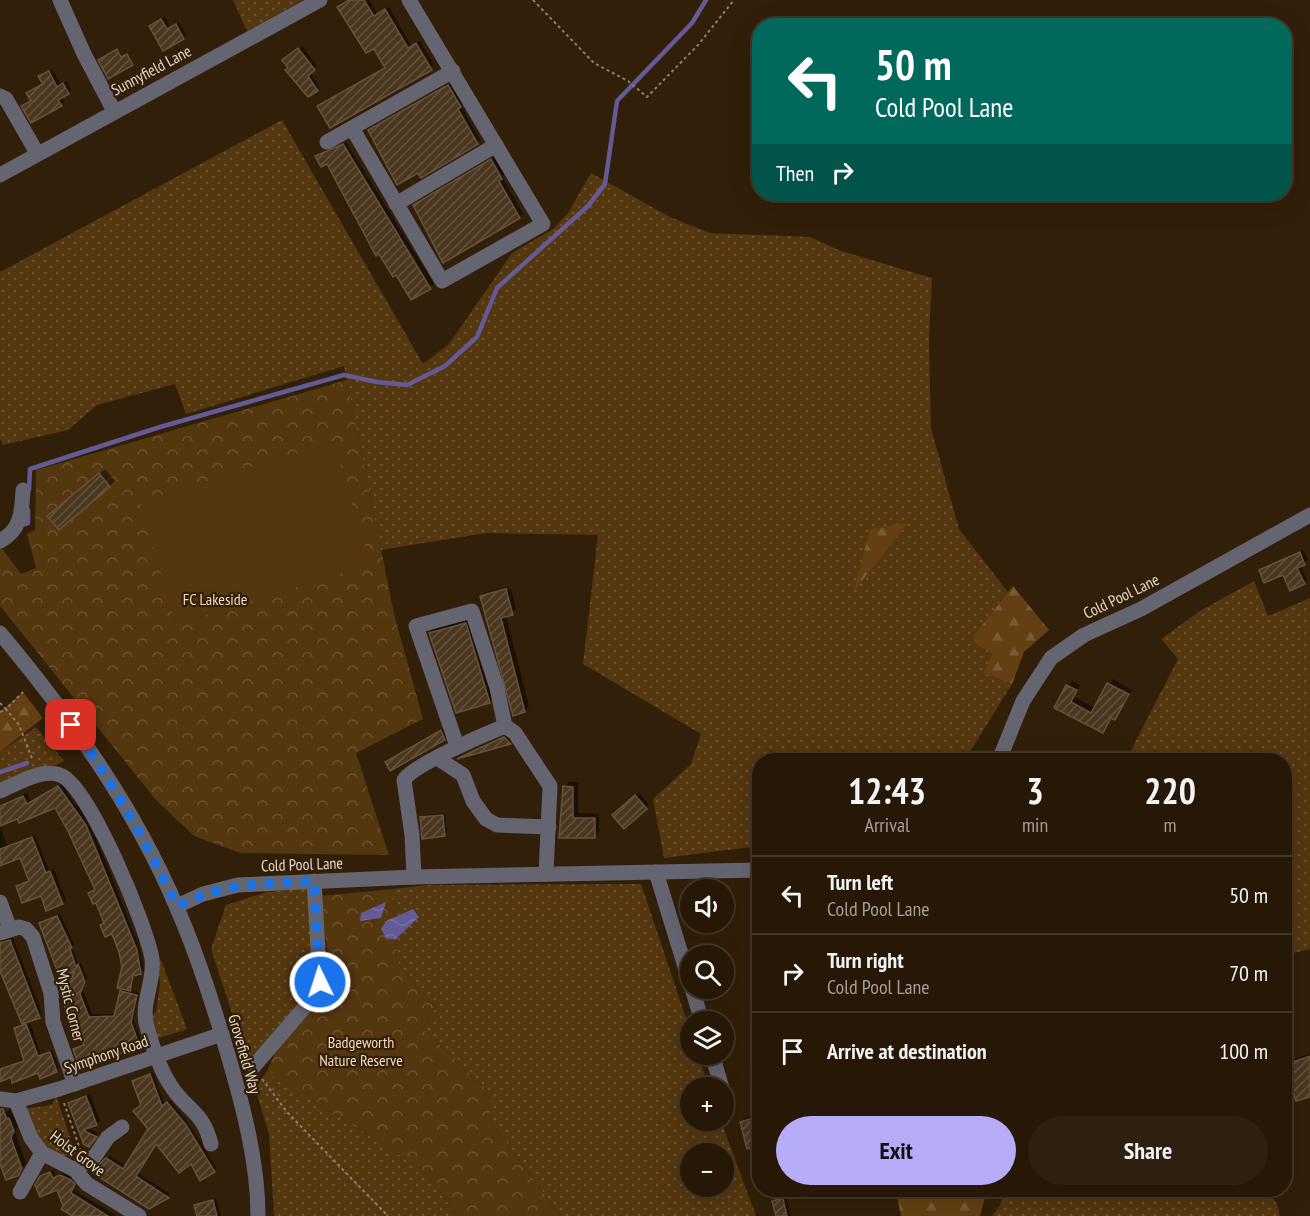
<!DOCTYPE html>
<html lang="en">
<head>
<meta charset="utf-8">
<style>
	:root { --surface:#261707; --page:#2e2011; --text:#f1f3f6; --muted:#a49f9b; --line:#423628; --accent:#b6acf8 }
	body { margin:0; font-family:"PT Sans Narrow",sans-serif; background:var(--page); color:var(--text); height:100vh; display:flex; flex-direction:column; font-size:22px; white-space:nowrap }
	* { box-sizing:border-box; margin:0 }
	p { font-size:20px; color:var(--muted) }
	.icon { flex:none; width:33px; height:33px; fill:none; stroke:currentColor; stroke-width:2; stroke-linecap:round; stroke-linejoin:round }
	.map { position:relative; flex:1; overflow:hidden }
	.drawer { position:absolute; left:752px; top:753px; width:540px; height:444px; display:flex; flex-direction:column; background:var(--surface); border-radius:24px; box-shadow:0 6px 24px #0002,0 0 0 2px var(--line) }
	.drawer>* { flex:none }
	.top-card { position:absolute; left:752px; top:18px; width:540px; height:183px; border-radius:24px; box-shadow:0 6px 24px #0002,0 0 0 2px var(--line); background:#00695c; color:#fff; overflow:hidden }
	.buttons { position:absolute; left:680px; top:879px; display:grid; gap:12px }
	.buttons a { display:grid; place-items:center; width:54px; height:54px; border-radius:50%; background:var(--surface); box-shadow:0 6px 24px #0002,0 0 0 2px var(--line); font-size:30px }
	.pin { position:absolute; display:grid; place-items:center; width:51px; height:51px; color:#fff; margin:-26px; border-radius:12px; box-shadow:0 3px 9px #0006 }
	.me { position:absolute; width:66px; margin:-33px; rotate:356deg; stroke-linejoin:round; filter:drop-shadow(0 0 4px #0008) }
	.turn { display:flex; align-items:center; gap:21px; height:126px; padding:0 24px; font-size:27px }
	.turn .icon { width:78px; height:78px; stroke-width:2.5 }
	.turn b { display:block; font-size:42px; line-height:51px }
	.then { display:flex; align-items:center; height:57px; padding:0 24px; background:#0003; gap:12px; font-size:22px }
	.eta { display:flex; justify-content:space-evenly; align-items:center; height:102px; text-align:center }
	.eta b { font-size:36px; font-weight:700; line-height:42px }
	.action { display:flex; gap:12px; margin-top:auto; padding:12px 24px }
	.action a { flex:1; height:69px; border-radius:36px; background:var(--accent); color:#111; font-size:24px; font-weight:700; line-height:69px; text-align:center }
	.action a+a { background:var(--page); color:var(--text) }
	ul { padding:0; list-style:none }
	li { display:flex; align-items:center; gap:18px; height:78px; padding:0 24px; border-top:2px solid var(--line) }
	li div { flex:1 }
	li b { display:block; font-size:22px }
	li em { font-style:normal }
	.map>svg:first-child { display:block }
</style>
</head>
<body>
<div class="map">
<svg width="1310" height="1216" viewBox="0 0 1310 1216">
	<defs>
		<pattern id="grass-dots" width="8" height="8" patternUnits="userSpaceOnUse" patternTransform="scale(1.5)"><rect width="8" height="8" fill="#54360f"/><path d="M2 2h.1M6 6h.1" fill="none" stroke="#6c5230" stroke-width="1.8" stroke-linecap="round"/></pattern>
		<pattern id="forest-firs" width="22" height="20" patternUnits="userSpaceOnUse" patternTransform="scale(1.5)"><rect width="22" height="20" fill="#633f13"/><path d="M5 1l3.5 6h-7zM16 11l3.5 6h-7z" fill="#795a34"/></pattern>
		<pattern id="park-crowns" width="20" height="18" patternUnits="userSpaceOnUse" patternTransform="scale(1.5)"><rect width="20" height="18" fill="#54360f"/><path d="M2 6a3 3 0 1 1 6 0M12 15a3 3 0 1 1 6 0" fill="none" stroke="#6c5230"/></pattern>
		<pattern id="water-waves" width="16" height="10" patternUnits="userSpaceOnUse" patternTransform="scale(1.5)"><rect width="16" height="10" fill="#635a96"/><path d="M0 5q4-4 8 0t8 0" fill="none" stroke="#7971a3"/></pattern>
		<pattern id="building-hatch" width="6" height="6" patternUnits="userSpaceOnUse" patternTransform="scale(1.5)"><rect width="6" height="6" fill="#4b3720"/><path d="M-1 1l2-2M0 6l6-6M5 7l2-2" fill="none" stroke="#65533f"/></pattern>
	</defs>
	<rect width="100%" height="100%" fill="#321f09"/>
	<!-- grass -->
	<g fill="url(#grass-dots)" fill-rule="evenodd">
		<polygon points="233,0 303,0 247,31"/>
		<polygon points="282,120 423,364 449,344 512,253 553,229 568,213 591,173 670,217 710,233 810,237 841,251 932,278 929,339 931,428 959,529 1008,592 974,635 994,654 983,673 1012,684 965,760 759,760 759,846 664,858 653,799 691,764 701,734 583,664 598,535 486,533 381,550 344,366 186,414 175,384 97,405 68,430 3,445 0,439 0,272"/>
		<polygon points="1254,581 1268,616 1310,598 1310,949 1284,955 1284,760 1126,760 1178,659 1161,639 1200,611"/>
		<polygon points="36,727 64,761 0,791 0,752"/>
		<path d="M641 884 690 1030V1054L698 1055 709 1087 690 1088V1120L721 1121 756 1216H561L491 1122 489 1092 423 1029 436 1008 397 962 393 889 427 885ZM690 1154H723V1186H690Z"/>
		<polygon points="312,888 316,965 304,994 276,1032 259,1054 247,1059 211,949 226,905 267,892"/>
		<polygon points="161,960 187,1029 159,1038 154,1034 151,1015 156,1012 160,985 158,962"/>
		<polygon points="266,1073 364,1132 424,1171 458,1216 274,1216 269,1134 255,1088"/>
		<path d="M56 1096 76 1154 63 1157C39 1144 35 1133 24 1109 33 1106 42 1108 52 1104Z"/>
		<polygon points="1005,1190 1266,1190 1277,1204 1280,1216 992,1216 1000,1205"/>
	</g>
	<!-- forest -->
	<g fill="url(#forest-firs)">
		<polygon points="908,523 854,591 870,529"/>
		<polygon points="1013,586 1049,630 1024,652 1012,684 983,673 993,654 975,643 974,635"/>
		<polygon points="23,692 43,718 0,752 0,712"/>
		<polygon points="896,1190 987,1190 980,1216 901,1216"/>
	</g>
	<!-- park -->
	<g fill="url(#park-crowns)">
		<polygon points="347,380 394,614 423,719 356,753 389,855 240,853 194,836 156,800 0,606 0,546 21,574 36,568 27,534 35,530 36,470"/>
		<polygon points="393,889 397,962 436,1008 423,1029 489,1092 491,1122 561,1216 458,1216 424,1171 364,1132 266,1073 275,1053 332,985 320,896"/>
	</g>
	<!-- pitch -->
	<polygon fill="#54360f" points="334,442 370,564 176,624 140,502"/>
	<!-- water -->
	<g fill="url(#water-waves)">
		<polygon points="386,902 381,918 360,921 361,913"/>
		<polygon points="413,909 419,917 395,940 386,938 381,929 386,921"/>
	</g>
	<!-- shadow -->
	<g fill="#0007">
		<polygon points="349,0 369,0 377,14 389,7 411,46 420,41 434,65 322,103 386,67 374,47 338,7"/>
		<polygon points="165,17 170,27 179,22 186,35 183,38 151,26"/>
		<polygon points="302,46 317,66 310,72 319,86 317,89 290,68 287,58"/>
		<polygon points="118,49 123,57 128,54 132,64 101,59"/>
		<polygon points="52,69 61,85 67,81 71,90 61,97 64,102 61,105 26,103 32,100 44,84 40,77"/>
		<polygon points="452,83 464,103 461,106 480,140 477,143 373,127"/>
		<polygon points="346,142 434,284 411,298 327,162 317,156"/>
		<polygon points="494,157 505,175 502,177 523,214 444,261 431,240 433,237 418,202"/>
		<polygon points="105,469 115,481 60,528 54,511"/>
		<polygon points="1303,550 1308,560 1300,565 1307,580 1304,583 1284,573 1261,571"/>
		<polygon points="510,585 485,593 485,596 511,589 516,609 506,616 529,706 525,711 481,596 486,592"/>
		<polygon points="473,617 497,695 489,702 430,633 437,626"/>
		<polygon points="1113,679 1132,690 1119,714 1115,718 1113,717 1102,732 1056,708 1072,681 1080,685 1074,697 1095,708"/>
		<polygon points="446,726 449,734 444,739 386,762"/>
		<polygon points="508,735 513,740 510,743 460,759"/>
		<polygon points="569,782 578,782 578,813 599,814 599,832 594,837 560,836 564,787"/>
		<polygon points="62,784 76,806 79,805 100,847 139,946 144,970 135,974 132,986 128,990 139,993 133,1019 142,1043 140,1046 75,1050 85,1044 77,970 41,923 60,914 74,944 72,946 79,965 81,963 87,978 83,990 92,1014 116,1014 121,992 125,988 120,951 97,901 90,893 96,889 69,830 55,806 0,824 0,805 27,793 30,801"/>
		<polygon points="639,793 649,805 624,827 614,815"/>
		<polygon points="445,813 447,832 444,835 422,818 425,815"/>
		<polygon points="0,826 7,845 35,835 49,870 54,869 66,900 62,903 18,887 30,880 21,856 0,864"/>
		<polygon points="13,938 42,1013 29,1020 41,1055 52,1050 59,1068 56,1071 11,1075 0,1080 0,1069 25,1060 16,1029 24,1024 0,964 0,945 6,945 0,939"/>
		<polygon points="1310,1054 1310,1095 1285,1065 1290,1060"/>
		<polygon points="153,1073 165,1105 170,1100 188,1123 217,1168 200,1179 191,1162 157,1142 138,1173 170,1194 149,1207 93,1171 110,1156 127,1167 150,1129 134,1081"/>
		<polygon points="90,1094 100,1121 86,1127 98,1133 89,1145 69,1104"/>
		<polygon points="10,1110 18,1126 15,1132 26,1163 17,1175 0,1154 0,1114"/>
		<polygon points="759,1114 759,1151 741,1122 746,1117"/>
		<polygon points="53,1170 56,1176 64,1173 74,1177 77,1181 73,1190 117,1216 75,1216 65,1206 58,1188 41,1177"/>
		<polygon points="786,1196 791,1216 777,1216 773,1202"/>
		<polygon points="216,1198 221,1216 199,1216 196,1206"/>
	</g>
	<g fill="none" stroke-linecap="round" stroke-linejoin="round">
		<!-- stream -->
		<g stroke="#635a96" stroke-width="4.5">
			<polyline points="29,490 30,469 160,427 344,375 377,382 407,385 445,366 477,337 497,288 588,206 605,184 617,101 692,23 706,0"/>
			<polyline points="22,525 28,523 28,510"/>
			<polyline points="0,772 27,763"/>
		</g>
	</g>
	<!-- building -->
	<g fill="url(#building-hatch)" stroke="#67523b" stroke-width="1.5">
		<polygon points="349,0 364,0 374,16 385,9 408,48 416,43 432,70 330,128 317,106 385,68 374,49 366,53 337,7"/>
		<polygon points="161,19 167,29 176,24 184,39 163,51 149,26"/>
		<polygon points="298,48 315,70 308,76 318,91 308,97 285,70 288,68 282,60"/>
		<polygon points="117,49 121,57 127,54 133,65 108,79 98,60"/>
		<polygon points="49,71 57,87 63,83 69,94 58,100 62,106 31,123 21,106 31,101 26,93 43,84 38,76"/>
		<polygon points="448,85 461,107 458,109 478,144 421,178 418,173 397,185 368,130"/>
		<polygon points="343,144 431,289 411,300 396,275 393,277 379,254 376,256 327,164 321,167 315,156"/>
		<polygon points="491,159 502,179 499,181 520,218 443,263 413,205"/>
		<polygon points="99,473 110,487 59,530 47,516"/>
		<polygon points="1300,552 1305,565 1297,568 1305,584 1290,591 1283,575 1264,583 1259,570"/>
		<polygon points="506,589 513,615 501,618 525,712 513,716 480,596"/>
		<polygon points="466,623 490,703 456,713 429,633"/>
		<polygon points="1107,683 1129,694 1115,720 1111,718 1103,733 1054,708 1066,685 1077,690 1071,702 1091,713"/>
		<polygon points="441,730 445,740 390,771 385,762"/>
		<polygon points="504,737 511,744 457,759 471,752"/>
		<polygon points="58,786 86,825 137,950 141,974 133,976 130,991 117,988 122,967 119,952 112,934 105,937 100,925 104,923 96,903 93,904 88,893 95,890 68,831 55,808 19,823 17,819 0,826 0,806 23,796 27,804"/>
		<polygon points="563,786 573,787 573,818 595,818 595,838 559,838"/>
		<polygon points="635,795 647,809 624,829 612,815"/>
		<polygon points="443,815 445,836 422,839 420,817"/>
		<polygon points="32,837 46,873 50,871 63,904 46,911 41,896 22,903 16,886 29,881 20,858 0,866 0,849"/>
		<polygon points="57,916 72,948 70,949 76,967 78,964 85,982 80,994 89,1017 114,1016 120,991 137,995 131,1022 140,1047 79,1067 73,1049 84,1045 71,1010 66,1011 63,1002 74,972 60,978 39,923"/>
		<polygon points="10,940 40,1018 22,1024 0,971 0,943"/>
		<polygon points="26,1024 38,1056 50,1052 57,1072 40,1079 38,1073 12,1083 11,1077 0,1082 0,1069 24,1061 14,1028"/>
		<polygon points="1310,1056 1310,1097 1296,1101 1284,1065"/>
		<polygon points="150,1074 162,1106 167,1102 186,1125 215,1172 200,1181 191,1164 179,1173 156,1144 136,1176 169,1198 149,1209 91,1172 106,1158 123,1169 148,1129 133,1111 141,1105 132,1081"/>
		<polygon points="86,1096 97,1125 83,1130 97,1137 89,1147 84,1145 68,1103"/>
		<polygon points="0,1109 3,1109 7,1119 9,1118 14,1131 11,1138 22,1169 18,1176 6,1180 0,1164"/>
		<polygon points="759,1116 759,1145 747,1149 740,1122"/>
		<polygon points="50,1172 53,1178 60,1175 71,1180 75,1184 71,1193 108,1216 72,1216 61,1209 63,1206 57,1190 40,1197 35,1185 40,1176"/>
		<polygon points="783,1198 787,1216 776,1216 772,1201"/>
		<polygon points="213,1200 217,1216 197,1216 194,1205"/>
	</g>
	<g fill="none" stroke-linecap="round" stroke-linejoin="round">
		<!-- path -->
		<g stroke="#8d7d6c" stroke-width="2" stroke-dasharray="3 3" stroke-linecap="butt">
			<polyline points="533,0 594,63 628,81 647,97 698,45 734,0"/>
			<polyline points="0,703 6,709 23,692"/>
			<polyline points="0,712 6,709 19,725 33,761"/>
			<polyline points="262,1079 287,1112 388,1216"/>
			<polyline points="64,1103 80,1149"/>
		</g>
		<!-- minor -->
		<g stroke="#656471" stroke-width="15">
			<polyline points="60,0 84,54 114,111"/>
			<polyline points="0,96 6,99 37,153"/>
			<polyline points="352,128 442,281 543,224 409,0"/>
			<polyline points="327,142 453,71"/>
			<polyline points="0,175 320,0"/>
			<polyline points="396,204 496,145"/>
			<path d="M0 541C21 530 22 512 23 490"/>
			<path d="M0 633C70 716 135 808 177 908 198 956 213 1005 228 1055 243 1106 258 1162 258 1216"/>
			<polyline points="457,746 416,626 472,611 497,688 505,726"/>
			<polyline points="439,759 463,775 473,801 486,819 497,825 549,827"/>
			<polyline points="999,760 1023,701 1051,658 1084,635 1141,609 1310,515"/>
			<path d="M0 791C17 784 41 768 60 775 89 785 147 927 152 959 155 981 140 1005 147 1027 152 1045 160 1070 171 1086 187 1111 203 1111 211 1144"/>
			<polyline points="656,872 690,983"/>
			<path d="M414 877 412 835 404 780C413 765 485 734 505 726L515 733 550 786 546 874"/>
			<polyline points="0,902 10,929"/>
			<polyline points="177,906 203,894 238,885 414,877 759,870"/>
			<polyline points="0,933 19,927 26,929 33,937 51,993 53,1022 75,1084"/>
			<polyline points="692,988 702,1022"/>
			<polyline points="712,1054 722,1088"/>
			<polyline points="254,1066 310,1001 320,982 314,881"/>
			<polyline points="0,1099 16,1101 59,1089 222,1034"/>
			<polyline points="16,1101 31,1138 42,1153 75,1170 87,1184 139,1216"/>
			<polyline points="75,1170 95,1156 108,1137 122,1127"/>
			<polyline points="20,1192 42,1153"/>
		</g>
	</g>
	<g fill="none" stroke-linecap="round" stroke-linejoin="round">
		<!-- route -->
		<path stroke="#1a73e8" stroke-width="10" stroke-dasharray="0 18" d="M71 725C113 782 146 843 177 906 229 882 259 884 314 881L320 982"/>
	</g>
	<g text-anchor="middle" stroke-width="4.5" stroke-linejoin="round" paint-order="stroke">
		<!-- street labels -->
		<g font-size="16" fill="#e2d5c8" stroke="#321f09">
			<text transform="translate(151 70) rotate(-28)" y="6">Sunnyfield Lane</text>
			<text transform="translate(1121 596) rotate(-26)" y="6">Cold Pool Lane</text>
			<text transform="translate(302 864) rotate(-2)" y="6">Cold Pool Lane</text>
			<text transform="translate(71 1005) rotate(76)" y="6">Mystic Corner</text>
			<text transform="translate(106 1054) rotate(-19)" y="6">Symphony Road</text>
			<text transform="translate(245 1054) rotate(74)" y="6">Grovefield Way</text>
			<text transform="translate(78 1153) rotate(37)" y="6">Holst Grove</text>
		</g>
		<!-- park labels -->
		<g font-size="16" fill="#f5d9bc" stroke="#321f09">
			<text x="215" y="605">FC Lakeside</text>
			<text x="361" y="1048">Badgeworth<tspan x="361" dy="18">Nature Reserve</tspan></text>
		</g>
	</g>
</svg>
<div class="buttons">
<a><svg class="icon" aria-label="sound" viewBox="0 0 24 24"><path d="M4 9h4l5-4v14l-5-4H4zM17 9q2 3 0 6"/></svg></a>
<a><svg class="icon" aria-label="search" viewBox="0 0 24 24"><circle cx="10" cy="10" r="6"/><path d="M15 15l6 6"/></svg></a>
<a><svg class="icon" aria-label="layers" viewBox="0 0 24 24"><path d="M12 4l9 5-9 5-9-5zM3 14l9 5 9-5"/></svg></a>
<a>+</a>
<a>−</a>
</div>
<div class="pin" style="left:71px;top:725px;background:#d93025"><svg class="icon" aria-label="arrive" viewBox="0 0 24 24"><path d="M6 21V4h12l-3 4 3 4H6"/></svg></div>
<svg class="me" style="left:320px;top:982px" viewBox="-20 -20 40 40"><circle r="17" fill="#1a73e8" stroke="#fff" stroke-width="3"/><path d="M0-11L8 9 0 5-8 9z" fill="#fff"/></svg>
<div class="top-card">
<div class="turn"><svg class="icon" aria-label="left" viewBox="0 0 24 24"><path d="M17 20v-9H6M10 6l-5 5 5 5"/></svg><div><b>50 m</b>Cold Pool Lane</div></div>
<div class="then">Then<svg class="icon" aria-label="right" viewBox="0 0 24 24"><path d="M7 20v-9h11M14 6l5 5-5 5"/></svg></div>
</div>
<section class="drawer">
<div class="eta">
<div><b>12:43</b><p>Arrival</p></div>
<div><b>3</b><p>min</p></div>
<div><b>220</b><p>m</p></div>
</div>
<ul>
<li><svg class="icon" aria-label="left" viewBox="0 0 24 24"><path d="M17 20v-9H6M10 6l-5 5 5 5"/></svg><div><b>Turn left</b><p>Cold Pool Lane</p></div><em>50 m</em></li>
<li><svg class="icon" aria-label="right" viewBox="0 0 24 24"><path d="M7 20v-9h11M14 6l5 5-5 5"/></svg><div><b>Turn right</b><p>Cold Pool Lane</p></div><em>70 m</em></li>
<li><svg class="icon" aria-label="arrive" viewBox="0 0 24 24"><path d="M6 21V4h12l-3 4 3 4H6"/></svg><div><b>Arrive at destination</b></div><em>100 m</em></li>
</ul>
<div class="action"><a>Exit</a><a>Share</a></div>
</section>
</div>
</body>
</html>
